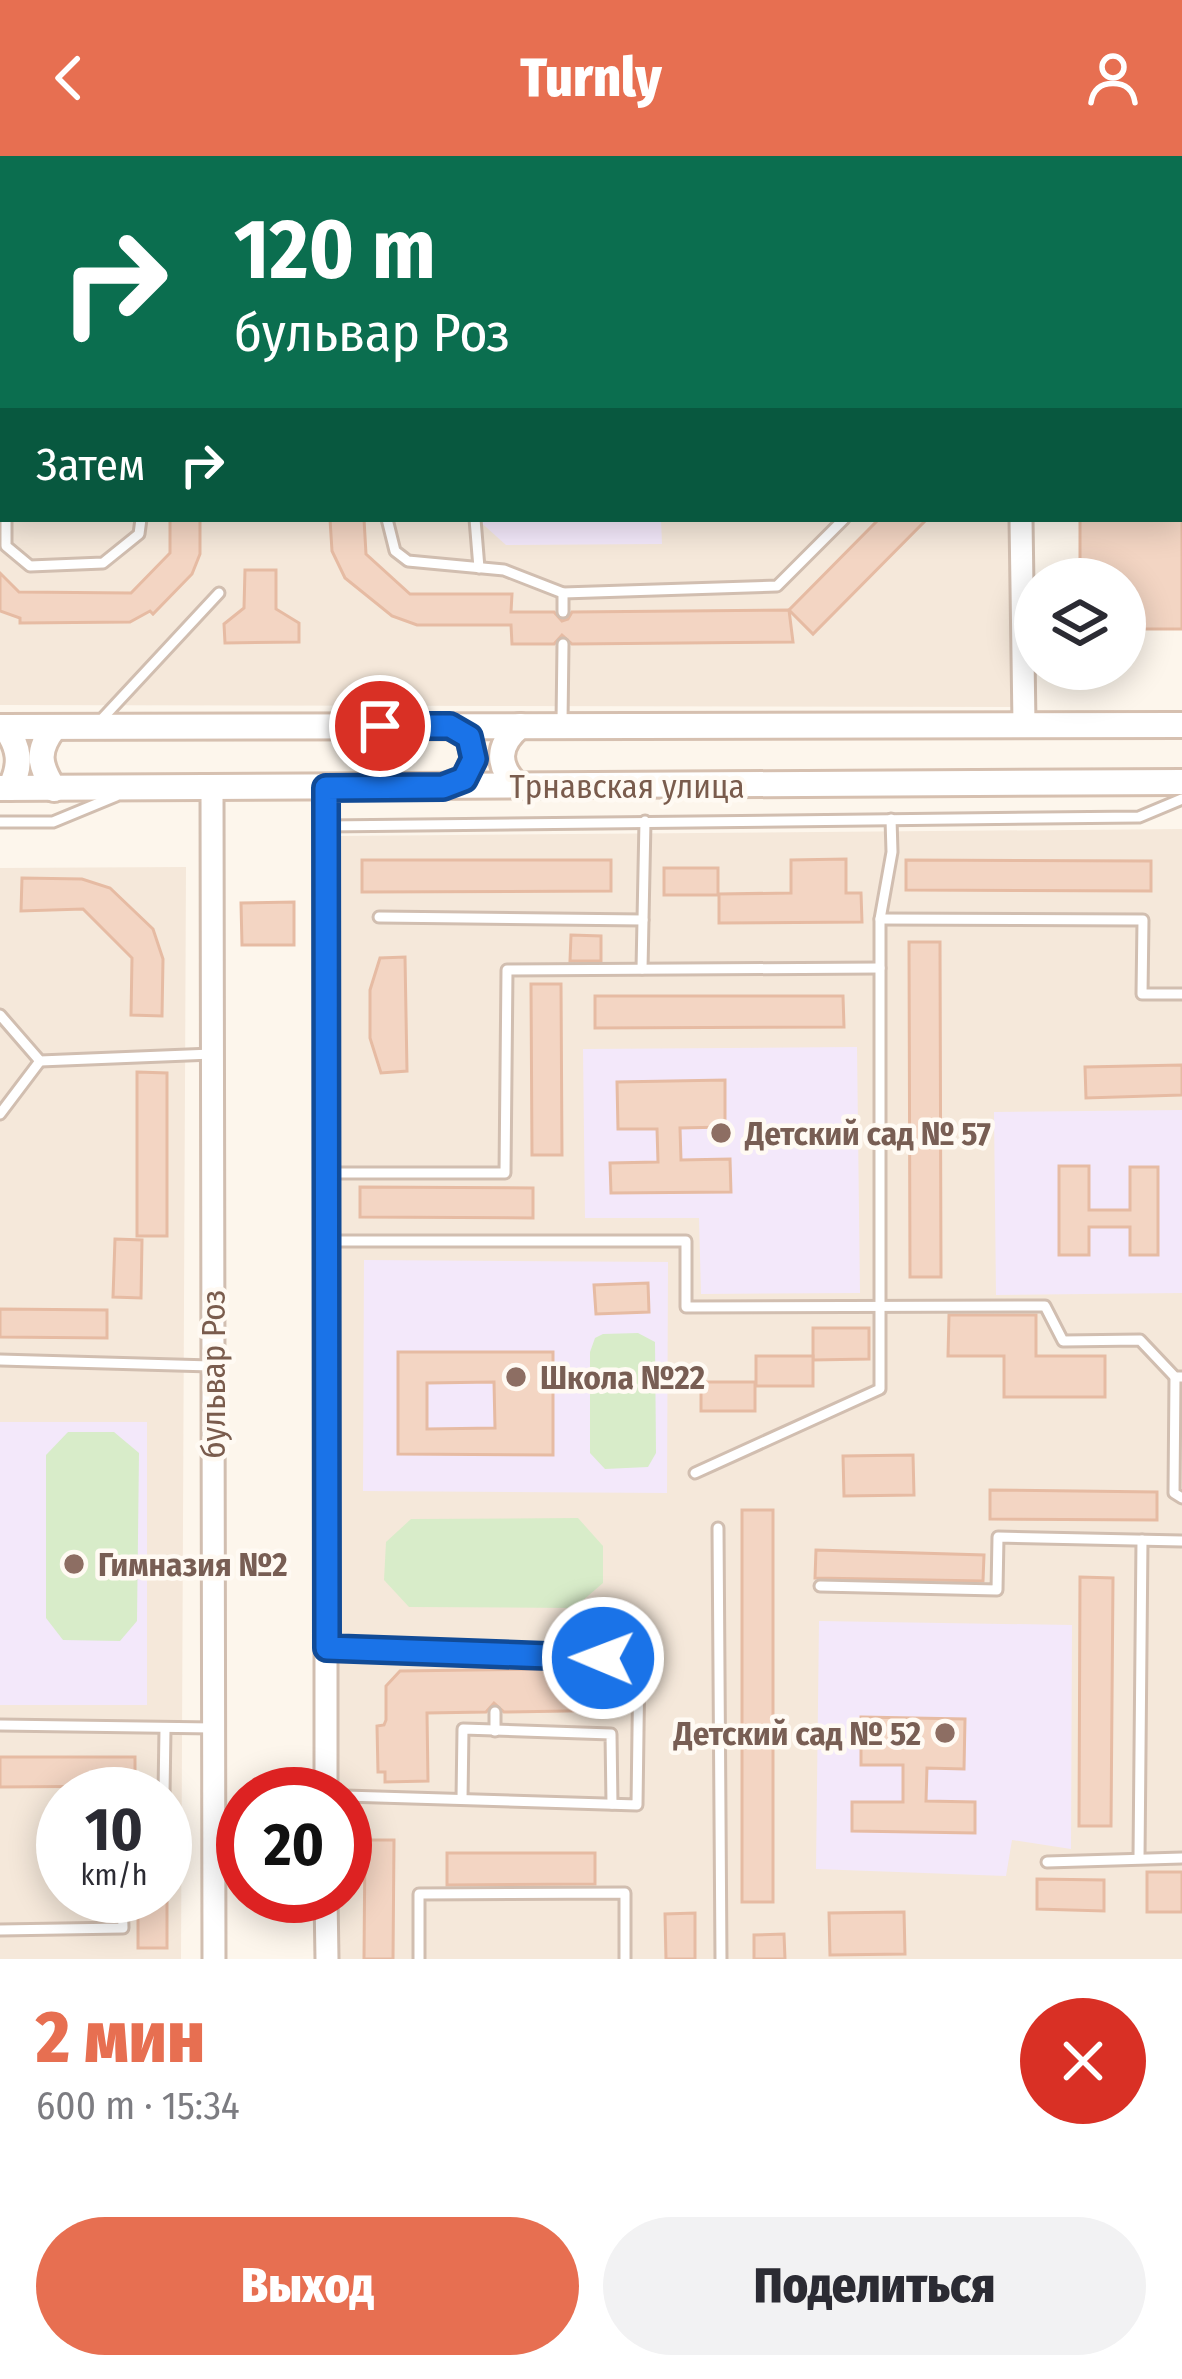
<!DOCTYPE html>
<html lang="ru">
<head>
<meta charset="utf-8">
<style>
	:root { --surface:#fff; --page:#f2f2f3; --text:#2b2b33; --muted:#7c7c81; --accent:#e76f51 }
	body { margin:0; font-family:"Fira Sans Condensed",sans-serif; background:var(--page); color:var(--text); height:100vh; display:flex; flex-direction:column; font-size:45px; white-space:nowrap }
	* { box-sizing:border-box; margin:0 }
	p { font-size:39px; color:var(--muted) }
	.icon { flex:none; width:66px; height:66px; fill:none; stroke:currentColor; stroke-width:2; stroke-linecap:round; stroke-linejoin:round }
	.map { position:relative; height:1803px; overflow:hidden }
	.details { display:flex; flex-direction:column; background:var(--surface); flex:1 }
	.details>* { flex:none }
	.guide { position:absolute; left:0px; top:0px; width:1182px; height:366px; box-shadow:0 6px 30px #0003; background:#0b6e4f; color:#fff; overflow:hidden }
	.fabs { position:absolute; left:1014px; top:402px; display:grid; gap:24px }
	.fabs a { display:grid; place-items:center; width:132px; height:132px; border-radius:50%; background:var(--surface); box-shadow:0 6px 30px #0003; font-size:60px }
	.speed { position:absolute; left:36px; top:1611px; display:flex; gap:24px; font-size:60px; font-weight:700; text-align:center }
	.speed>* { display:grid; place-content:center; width:156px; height:156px; border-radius:50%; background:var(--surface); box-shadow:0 6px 30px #0003; line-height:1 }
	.speed small { font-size:30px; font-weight:400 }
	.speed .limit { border:18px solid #d22; background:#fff; color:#111 }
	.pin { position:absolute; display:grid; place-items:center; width:102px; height:102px; color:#fff; margin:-51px; border:6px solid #fff; border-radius:50%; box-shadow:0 3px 12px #0007 }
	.me { position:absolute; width:132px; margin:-66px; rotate:271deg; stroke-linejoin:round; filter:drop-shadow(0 0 9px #0008) }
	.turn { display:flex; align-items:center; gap:42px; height:252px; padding:0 36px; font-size:54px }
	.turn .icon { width:156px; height:156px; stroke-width:2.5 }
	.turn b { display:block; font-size:84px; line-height:102px }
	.then { display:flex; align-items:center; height:114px; padding:0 36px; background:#0003; gap:24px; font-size:45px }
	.round { display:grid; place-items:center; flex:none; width:126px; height:126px; border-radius:63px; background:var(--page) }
	.overview { display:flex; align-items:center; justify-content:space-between; height:204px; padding:0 36px }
	h1 { font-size:72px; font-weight:800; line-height:90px; color:var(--accent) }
	.button { display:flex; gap:24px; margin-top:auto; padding:24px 36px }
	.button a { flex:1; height:138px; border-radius:72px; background:var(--accent); color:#fff; font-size:48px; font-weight:800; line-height:138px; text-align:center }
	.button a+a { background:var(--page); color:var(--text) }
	header { display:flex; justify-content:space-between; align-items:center; height:156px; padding:0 36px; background:var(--accent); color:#fff; font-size:54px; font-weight:800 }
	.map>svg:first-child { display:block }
</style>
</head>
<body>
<header><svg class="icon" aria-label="back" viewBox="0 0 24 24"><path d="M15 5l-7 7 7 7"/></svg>Turnly<svg class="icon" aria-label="person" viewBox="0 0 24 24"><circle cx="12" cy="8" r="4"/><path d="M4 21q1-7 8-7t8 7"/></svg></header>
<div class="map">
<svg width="1182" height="1803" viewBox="0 0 1182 1803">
	<rect width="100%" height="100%" fill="#fdf6ec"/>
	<!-- residential -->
	<g fill="#f5e8da" fill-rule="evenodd">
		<polygon points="0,0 1014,0 3,3 3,363 1016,363 1017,551 0,549"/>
		<polygon points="1182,673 1182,1803 339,1803 339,1740 345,1740 345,1638 339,1638 339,680"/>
		<path d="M186 711 181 1803H0V712ZM63 1638H165V1740H63Z"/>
	</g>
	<!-- education -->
	<g fill="#f3e8fa">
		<polygon points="477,363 661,363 662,388 506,389"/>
		<polygon points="857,891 860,1137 701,1138 699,1062 585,1062 583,893"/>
		<polygon points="1182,954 1182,1137 996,1139 994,956"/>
		<polygon points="364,1104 668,1106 667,1337 363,1335"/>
		<rect x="0" y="1266" width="147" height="283"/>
		<polygon points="819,1465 1072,1469 1071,1693 1012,1684 1006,1720 816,1713"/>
	</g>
	<!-- green -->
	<g fill="#d8ecc9">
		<polygon points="603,1178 638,1177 655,1186 656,1297 648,1311 605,1313 590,1297 590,1196 595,1182"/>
		<polygon points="68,1276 114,1276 139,1297 137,1465 120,1485 63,1484 46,1462 46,1299"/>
		<polygon points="578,1362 603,1390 603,1427 574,1452 409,1451 384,1424 386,1386 411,1363"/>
	</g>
	<!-- building -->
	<g fill="#f3d5c3" stroke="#e6bba3" stroke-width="3" fill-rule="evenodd">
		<polygon points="170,363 200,363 200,398 192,418 153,458 150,455 130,466 20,467 20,462 0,455 0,417 19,436 131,437 170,397"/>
		<polygon points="330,363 364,363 366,398 410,438 512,438 511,456 554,456 562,465 568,463 572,456 789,454 793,486 572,488 562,479 554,488 512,488 511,469 417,469 392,460 345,422 332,395"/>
		<polygon points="879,363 927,363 813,478 789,454"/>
		<polygon points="1080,363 1182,363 1182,473 1125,473 1125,423 1080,423"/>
		<polygon points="245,414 276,414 276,453 299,467 299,486 225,487 224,468 244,452"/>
		<polygon points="846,703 846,737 861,737 862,766 719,767 719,738 791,737 791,704"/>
		<polygon points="362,704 611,704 611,735 362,736"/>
		<polygon points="906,704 1151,705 1151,735 906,734"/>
		<rect x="664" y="712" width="54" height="27"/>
		<polygon points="22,722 82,723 110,732 153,773 163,803 162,860 131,859 132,802 83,753 21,755"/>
		<polygon points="294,746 294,789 242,789 241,747"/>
		<polygon points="571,779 601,780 601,805 570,805"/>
		<polygon points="909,786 940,786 941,1121 910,1121"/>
		<polygon points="405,801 407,915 381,917 370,882 370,834 380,802"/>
		<polygon points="531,828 561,828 562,999 532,999"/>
		<polygon points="595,840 843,840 844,871 595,872"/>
		<polygon points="1182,909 1182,939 1086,942 1085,911"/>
		<polygon points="137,916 167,917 167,1080 137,1080"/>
		<polygon points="725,924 725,971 680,972 681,1004 730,1003 731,1036 611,1037 610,1007 658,1006 657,973 618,973 617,926"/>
		<polygon points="1059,1010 1089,1010 1089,1054 1130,1054 1130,1011 1158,1011 1158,1099 1130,1099 1130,1071 1089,1071 1089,1099 1059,1099"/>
		<polygon points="360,1031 533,1032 533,1062 360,1061"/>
		<polygon points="115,1083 142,1084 141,1142 113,1141"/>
		<polygon points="648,1127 649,1156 596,1158 594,1129"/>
		<polygon points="0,1153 107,1154 107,1182 0,1181"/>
		<polygon points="949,1159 1036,1159 1036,1200 1105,1200 1105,1241 1004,1241 1004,1200 948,1200"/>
		<polygon points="813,1172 869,1172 869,1203 813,1204"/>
		<path d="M398 1196H553V1299L398 1298ZM494 1226 495 1272 427 1273V1227Z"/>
		<rect x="756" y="1200" width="57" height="30"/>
		<rect x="701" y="1226" width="54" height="29"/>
		<polygon points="913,1299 914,1339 844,1340 843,1300"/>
		<polygon points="990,1334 1157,1336 1157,1364 990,1363"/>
		<rect x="742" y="1354" width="31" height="392"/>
		<polygon points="816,1394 984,1399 983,1425 815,1422"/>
		<polygon points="1080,1421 1113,1422 1111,1670 1079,1670"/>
		<polygon points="625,1512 625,1554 504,1556 494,1547 486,1556 427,1557 428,1625 385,1626 385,1616 378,1616 377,1570 384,1569 386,1564 386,1530 400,1515"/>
		<polygon points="861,1561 965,1563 964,1613 927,1612 926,1645 975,1646 975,1677 852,1675 852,1646 903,1646 903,1609 861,1609"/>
		<polygon points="0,1601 135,1601 135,1630 0,1631"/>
		<polygon points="365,1684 394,1684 393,1803 364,1803"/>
		<polygon points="447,1697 595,1697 595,1728 447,1729"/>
		<rect x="1147" y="1716" width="35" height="40"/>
		<polygon points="1037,1723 1104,1724 1104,1755 1037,1753"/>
		<rect x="138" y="1740" width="29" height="52"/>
		<polygon points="904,1756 905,1798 830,1799 829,1757"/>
		<polygon points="695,1757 695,1803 666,1803 665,1758"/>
		<polygon points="784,1778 785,1803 754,1803 754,1779"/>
	</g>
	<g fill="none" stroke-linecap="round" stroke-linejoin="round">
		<defs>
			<g id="service">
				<polyline points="62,0 62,3"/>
				<polyline points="891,0 894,3"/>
				<polyline points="283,3 283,0"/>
				<polyline points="466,3 467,0"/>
				<polyline points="1179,29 1182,29"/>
				<polyline points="1179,66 1182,66"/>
				<polyline points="0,97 3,97"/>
				<polyline points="0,271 3,275"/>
				<polyline points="6,363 6,390 30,410 103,407 139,378 141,363"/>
				<polyline points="387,363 395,395 408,405 504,414 563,437 777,430 844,363"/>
				<polyline points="475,363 479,412"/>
				<polyline points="563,437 563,456"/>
				<polyline points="100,565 219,437"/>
				<polyline points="562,566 563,488"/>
				<polyline points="0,666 53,666 116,640"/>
				<polyline points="327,670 1139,661 1182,643"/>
				<polyline points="379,761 643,764"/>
				<polyline points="880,763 1143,764 1142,838 1182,838"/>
				<polyline points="642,813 645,665"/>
				<polyline points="0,859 40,905 212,898"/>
				<polyline points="0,958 40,905"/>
				<polyline points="327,1017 505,1017 507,814 880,812"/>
				<polyline points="327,1085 686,1085 686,1151 1045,1150 1063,1185 1140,1184 1175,1221 1182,1221"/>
				<polyline points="0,1204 211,1210"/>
				<polyline points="1175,1221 1174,1337 1182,1342"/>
				<polyline points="695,1317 880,1233 880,763 892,696 891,663"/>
				<polyline points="718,1372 721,1803"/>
				<polyline points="820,1430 997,1434 998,1381 1182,1385"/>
				<polyline points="328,1492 639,1502 637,1649 345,1640"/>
				<polyline points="0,1569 213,1572"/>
				<polyline points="495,1575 495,1556"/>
				<polyline points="164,1638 165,1573"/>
				<polyline points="462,1643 463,1573 611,1578 612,1648"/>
				<polyline points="1139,1701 1142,1384"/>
				<polyline points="1047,1706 1182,1702"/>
				<polyline points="0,1774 123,1772 122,1740"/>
				<polyline points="419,1803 419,1738 625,1737 625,1803"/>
			</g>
			<g id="tertiary">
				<polyline points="1018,3 1018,0"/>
				<polyline points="1179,184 1182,184"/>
				<polyline points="1021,363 1024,568"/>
				<polyline points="212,632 214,1803"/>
				<polyline points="326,632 326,1638"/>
				<polyline points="326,1740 327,1803"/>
			</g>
			<g id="secondary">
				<polyline points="0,571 1182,569"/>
				<path d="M5 571C20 592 22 609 10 632"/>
				<path d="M54 572C36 595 39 609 54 633"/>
				<polyline points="445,630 464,623 474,603 469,581 450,570"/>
				<path d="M518 630C496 610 497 589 520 570"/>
				<polyline points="0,632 1182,626"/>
			</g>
		</defs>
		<!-- service casing -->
		<use href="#service" stroke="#d1beb0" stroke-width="15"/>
		<!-- tertiary casing -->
		<use href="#tertiary" stroke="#d1beb0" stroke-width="27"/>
		<!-- secondary casing -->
		<use href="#secondary" stroke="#d6c0b0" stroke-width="30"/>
		<!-- service -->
		<use href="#service" stroke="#fff" stroke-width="9"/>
		<!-- tertiary -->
		<use href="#tertiary" stroke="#fff" stroke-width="21"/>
		<!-- secondary -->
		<use href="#secondary" stroke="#fff" stroke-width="24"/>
	</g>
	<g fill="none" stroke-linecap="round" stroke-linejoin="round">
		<defs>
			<polyline id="route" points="380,570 450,570 469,581 474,603 464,623 443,631 326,632 327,1492 603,1502"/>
		</defs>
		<!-- route casing -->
		<use href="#route" stroke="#114b97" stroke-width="30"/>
		<!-- route -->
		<use href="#route" stroke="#1a73e8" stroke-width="21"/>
	</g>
	<!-- markers -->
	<g fill="#8d6e63" stroke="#fffaf3" stroke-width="4.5">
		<circle cx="721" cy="977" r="12"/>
		<circle cx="516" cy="1221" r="12"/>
		<circle cx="74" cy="1408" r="12"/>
		<circle cx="945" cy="1577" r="12"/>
	</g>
	<g text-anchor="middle" stroke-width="9" stroke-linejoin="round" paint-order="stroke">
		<!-- street labels -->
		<g font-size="33" fill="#7a5c4d" stroke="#fffaf3">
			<text x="627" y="642">Трнавская улица</text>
			<text transform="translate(213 1218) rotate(-90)" y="12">бульвар Роз</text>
		</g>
		<!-- education labels -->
		<g font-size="33" font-weight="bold" fill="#785e54" stroke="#fffaf3" text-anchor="start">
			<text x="745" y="989">Детский сад № 57</text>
			<text x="540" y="1233">Школа №22</text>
			<text x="98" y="1420">Гимназия №2</text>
			<text x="921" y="1589" text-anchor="end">Детский сад № 52</text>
		</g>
	</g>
</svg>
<div class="fabs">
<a><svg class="icon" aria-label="layers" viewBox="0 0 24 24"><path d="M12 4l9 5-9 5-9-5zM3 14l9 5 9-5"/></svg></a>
</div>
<div class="speed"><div>10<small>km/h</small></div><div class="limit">20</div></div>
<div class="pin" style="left:380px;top:570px;background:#d93025"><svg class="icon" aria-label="arrive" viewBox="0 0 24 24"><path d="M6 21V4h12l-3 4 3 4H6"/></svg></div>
<svg class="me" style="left:603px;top:1502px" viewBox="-20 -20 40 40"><circle r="17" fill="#1a73e8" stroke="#fff" stroke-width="3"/><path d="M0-11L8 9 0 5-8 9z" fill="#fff"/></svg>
<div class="guide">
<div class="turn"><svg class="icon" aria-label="right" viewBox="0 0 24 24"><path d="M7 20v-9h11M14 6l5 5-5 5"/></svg><div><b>120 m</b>бульвар Роз</div></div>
<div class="then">Затем<svg class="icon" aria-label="right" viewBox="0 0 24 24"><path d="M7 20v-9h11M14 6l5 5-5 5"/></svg></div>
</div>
</div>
<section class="details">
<div class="overview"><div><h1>2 мин</h1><p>600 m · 15:34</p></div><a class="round" style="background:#d93025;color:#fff"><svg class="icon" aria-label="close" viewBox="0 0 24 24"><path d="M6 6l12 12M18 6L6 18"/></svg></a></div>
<div class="button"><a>Выход</a><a>Поделиться</a></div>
</section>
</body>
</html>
